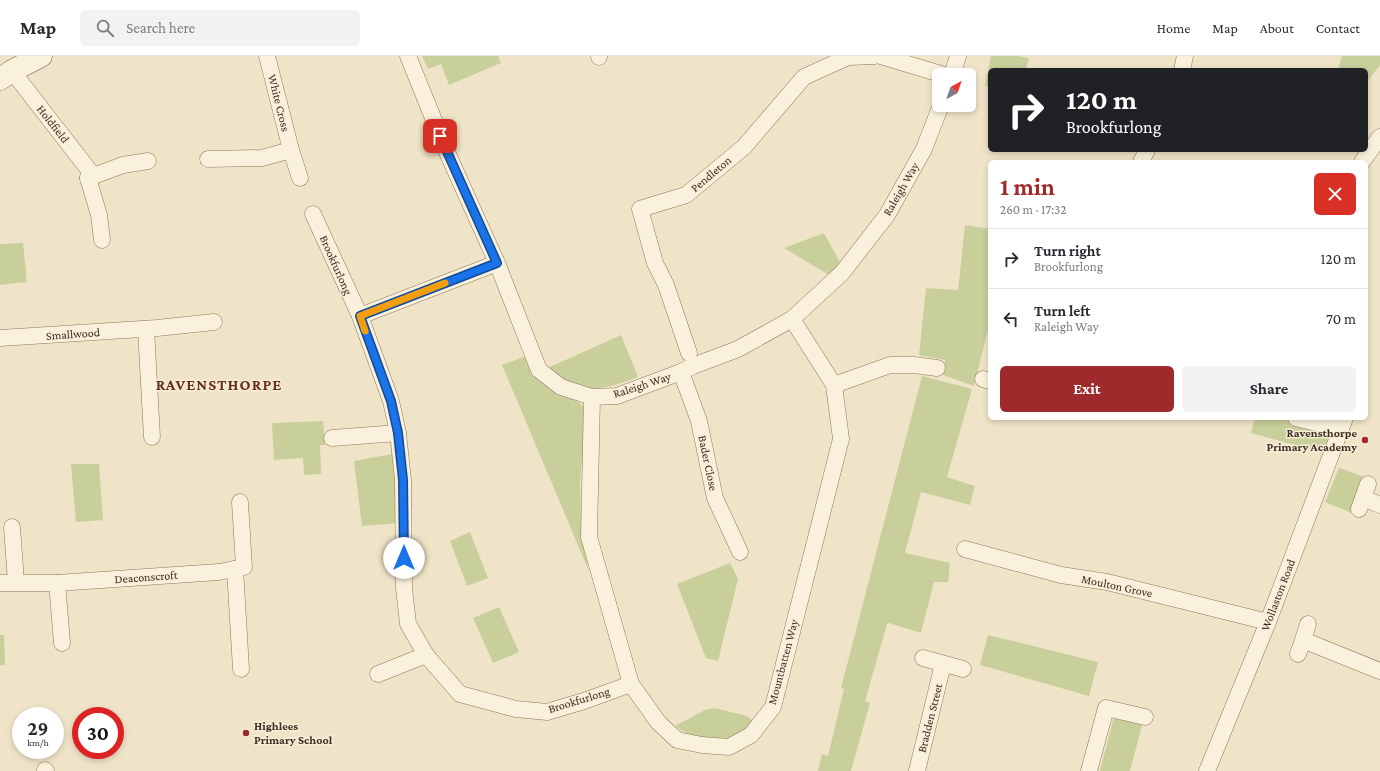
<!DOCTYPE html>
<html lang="en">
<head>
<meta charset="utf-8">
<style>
	:root { --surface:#fff; --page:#f2f2f3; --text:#2b2b33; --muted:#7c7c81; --line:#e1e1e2; --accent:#9e2a2b }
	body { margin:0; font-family:"Crimson Pro",serif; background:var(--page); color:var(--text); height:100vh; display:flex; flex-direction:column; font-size:15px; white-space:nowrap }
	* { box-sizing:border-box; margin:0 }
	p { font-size:13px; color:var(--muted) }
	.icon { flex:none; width:22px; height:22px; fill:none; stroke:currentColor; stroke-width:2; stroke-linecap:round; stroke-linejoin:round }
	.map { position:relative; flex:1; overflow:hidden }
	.side { position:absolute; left:988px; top:104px; width:380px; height:260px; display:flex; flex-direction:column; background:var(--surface); border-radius:6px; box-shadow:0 2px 6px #0003 }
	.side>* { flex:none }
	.guide { position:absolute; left:988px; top:12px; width:380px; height:84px; border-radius:6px; box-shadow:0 2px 6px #0003; background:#202124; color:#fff; overflow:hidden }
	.needle { width:26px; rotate:40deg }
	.buttons { position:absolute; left:932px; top:12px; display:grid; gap:8px }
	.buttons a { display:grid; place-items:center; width:44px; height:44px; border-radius:6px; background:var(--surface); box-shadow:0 2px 6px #0003; font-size:20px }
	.speed { position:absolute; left:12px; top:651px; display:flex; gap:8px; font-size:20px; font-weight:700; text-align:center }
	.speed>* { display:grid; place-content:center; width:52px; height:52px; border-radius:50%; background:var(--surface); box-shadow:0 2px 6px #0003; line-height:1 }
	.speed small { font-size:10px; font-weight:400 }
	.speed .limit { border:6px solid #d22; background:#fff; color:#111 }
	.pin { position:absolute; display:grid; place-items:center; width:34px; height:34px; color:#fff; margin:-17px; border-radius:8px; box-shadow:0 2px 6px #0006 }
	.me { position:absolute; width:44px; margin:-22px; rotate:0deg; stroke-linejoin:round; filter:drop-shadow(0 0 3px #0008) }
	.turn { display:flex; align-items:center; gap:14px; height:84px; padding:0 12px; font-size:18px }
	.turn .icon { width:52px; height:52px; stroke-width:2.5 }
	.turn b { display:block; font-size:28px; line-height:34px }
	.round { display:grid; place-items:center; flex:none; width:42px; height:42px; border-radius:6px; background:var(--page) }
	.overview { display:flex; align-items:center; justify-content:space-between; height:68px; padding:0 12px }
	h1 { font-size:24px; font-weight:700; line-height:30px; color:var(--accent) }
	.primary-button { display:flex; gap:8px; margin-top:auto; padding:8px 12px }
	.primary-button a { flex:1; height:46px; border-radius:6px; background:var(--accent); color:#fff; font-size:16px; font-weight:700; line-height:46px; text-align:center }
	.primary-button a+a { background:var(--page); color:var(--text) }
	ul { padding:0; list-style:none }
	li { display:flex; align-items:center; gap:12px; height:60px; padding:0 12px; border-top:1px solid var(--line) }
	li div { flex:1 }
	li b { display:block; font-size:15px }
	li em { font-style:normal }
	header { display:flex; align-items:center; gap:24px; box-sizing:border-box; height:56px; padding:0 20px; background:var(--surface); border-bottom:1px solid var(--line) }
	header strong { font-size:19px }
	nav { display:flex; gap:22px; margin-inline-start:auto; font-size:14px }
	.search { width:280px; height:36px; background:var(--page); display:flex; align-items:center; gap:10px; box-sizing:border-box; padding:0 14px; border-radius:6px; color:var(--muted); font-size:15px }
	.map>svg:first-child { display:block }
</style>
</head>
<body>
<header>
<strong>Map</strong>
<div class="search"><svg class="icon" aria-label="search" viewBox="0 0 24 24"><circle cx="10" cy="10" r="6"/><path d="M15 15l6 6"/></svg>Search here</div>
<nav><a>Home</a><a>Map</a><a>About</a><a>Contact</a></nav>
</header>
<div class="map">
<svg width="1380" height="715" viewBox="0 0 1380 715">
	<rect width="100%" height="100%" fill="#f0e4c8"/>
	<!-- green -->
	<g fill="#c9cf9b">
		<polygon points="422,0 498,0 501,7 449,29 441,8 428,13"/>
		<polygon points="991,0 1018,0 1029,2 1026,14 990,14 990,31 985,30"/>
		<polygon points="1342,0 1380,0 1380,9 1366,27 1366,14 1338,14"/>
		<polygon points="965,169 990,173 990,266 974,330 943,319 945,304 919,299 926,232 958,234"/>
		<polygon points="824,177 841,208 829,219 784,192"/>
		<polygon points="23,187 27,226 0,229 0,188"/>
		<path d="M621 279 638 321C616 329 594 338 571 328 563 325 556 319 550 314V311Z"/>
		<polygon points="526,300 560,337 578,346 584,351 586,359 580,428 581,463 588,513 502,309"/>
		<polygon points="922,320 972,333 947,421 975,430 970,449 921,436 905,497 950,507 948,526 934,526 921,577 889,567 887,568 865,645 870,647 851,715 818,715 822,698 828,700 844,633 841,632"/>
		<polygon points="1255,362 1281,362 1314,371 1324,376 1328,384 1327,398 1251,377"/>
		<polygon points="323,365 325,389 320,389 321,418 304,419 303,402 274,404 272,367"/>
		<polygon points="392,398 398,410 398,467 362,470 354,405"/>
		<polygon points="71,408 99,408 103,464 76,466"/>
		<polygon points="1339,412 1340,412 1366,422 1354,458 1325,446"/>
		<polygon points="470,476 488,522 467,530 450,485"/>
		<polygon points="730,507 738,523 718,605 706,602 677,528"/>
		<polygon points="499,551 519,596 493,607 473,562"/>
		<polygon points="0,579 4,579 5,609 0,609"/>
		<polygon points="988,579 1098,606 1089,640 980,609"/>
		<polygon points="715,652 747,660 756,667 732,684 699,683 686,677 675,670 705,654"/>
		<polygon points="1119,659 1143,666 1130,715 1100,715 1113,664"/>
	</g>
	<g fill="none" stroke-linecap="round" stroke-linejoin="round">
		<defs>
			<g id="street">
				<polyline points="267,0 291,94 300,122"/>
				<polyline points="408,0 446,94 497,207 539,314 561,331 592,341 617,340 681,316 693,310 738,293 792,263 842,217 887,159 924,93 941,49"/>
				<polyline points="599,0 599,1"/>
				<polyline points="881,0 944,19"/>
				<polyline points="1182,14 1185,0"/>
				<polyline points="12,15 92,118 88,122 99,159 102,184"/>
				<polyline points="952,19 958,0"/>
				<polyline points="208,103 262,102 291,94"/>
				<polyline points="1141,106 1147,94"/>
				<polyline points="1362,106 1380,81"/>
				<polyline points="88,122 123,109 148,105"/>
				<polyline points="313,158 360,260 391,345 398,377 403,424 404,532 408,568 426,599 460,638 516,653 547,656 584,645 631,628"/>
				<polyline points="360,260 497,207"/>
				<polyline points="146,273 152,381"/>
				<polyline points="0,282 157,272 214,266"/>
				<polyline points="689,297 666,229 655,207 640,153 686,139 744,91 804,21 848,1 875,0"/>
				<polyline points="681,316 699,365 715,442 740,496"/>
				<polyline points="983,323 990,325"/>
				<polyline points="834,329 890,309 914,309 937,312"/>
				<polyline points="592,341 589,481 631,628 658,666 677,684 702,689 729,691 751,679 773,651 841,383 834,329 792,263"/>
				<polyline points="1296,362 1341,373"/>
				<polyline points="332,382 398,377"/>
				<polyline points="1363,442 1380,449"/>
				<polyline points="1359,453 1368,428"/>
				<polyline points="12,471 16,526"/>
				<polyline points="965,493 1061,519 1107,526 1268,566"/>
				<polyline points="235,513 241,613"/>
				<polyline points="0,527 57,527 62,587"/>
				<polyline points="57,527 219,516 244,511 240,446"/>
				<polyline points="1303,584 1308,568"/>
				<polyline points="1298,598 1303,584 1380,615"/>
				<polyline points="923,602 963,613"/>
				<polyline points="378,618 426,599"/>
				<polyline points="45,714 46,715"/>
				<polyline points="917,715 943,608"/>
				<polyline points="1089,715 1106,652 1145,661"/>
				<polyline points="1207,715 1268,566 1345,362"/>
			</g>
			<polyline id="secondary" points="0,23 12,15 41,0"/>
		</defs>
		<!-- street casing -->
		<use href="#street" stroke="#8d765c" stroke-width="17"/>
		<!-- secondary casing -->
		<use href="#secondary" stroke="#6f573f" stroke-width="23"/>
		<!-- street -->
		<use href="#street" stroke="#faf1dc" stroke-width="16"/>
		<!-- secondary -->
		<use href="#secondary" stroke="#faf1dc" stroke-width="22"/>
	</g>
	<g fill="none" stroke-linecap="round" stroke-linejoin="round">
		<defs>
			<polyline id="route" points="404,502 403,424 398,377 391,345 360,260 497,207 440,80"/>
		</defs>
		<!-- route casing -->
		<use href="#route" stroke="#114b97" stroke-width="10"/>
		<!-- route -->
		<use href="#route" stroke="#1a73e8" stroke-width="7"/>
		<!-- slow -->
		<polyline stroke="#f59e0b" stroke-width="7" points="365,275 360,260 445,227"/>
	</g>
	<!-- markers -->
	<g fill="#9e2a2b" stroke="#f7eed8" stroke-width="1.5">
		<circle cx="1365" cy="384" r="4"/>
		<circle cx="246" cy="677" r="4"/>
	</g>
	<g text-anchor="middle" stroke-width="3" stroke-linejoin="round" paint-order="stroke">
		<!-- street labels -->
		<g font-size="12" fill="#3d2e20" stroke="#f7eed8">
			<text transform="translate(279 47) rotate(76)" y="4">White Cross</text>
			<text transform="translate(53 68) rotate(52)" y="4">Holdfield</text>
			<text transform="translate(711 118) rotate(-40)" y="4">Pendleton</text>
			<text transform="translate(901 133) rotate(-60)" y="4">Raleigh Way</text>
			<text transform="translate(336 209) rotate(66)" y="4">Brookfurlong</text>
			<text transform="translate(73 278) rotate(-4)" y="4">Smallwood</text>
			<text transform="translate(642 329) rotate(-18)" y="4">Raleigh Way</text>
			<text transform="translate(708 407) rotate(78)" y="4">Bader Close</text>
			<text transform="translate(146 521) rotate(-4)" y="4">Deaconscroft</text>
			<text transform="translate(1117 530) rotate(12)" y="4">Moulton Grove</text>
			<text transform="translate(1278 539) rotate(-69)" y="4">Wollaston Road</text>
			<text transform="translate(783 606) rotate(-75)" y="4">Mountbatten Way</text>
			<text transform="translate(579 644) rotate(-17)" y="4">Brookfurlong</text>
			<text transform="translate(930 662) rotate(-76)" y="4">Bradden Street</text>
		</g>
		<!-- poi labels -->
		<g font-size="12" font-weight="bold" fill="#3d2e20" stroke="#f7eed8" text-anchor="end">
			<text x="1357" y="381">Ravensthorpe<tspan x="1357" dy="14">Primary Academy</tspan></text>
			<text x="254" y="674" text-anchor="start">Highlees<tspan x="254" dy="14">Primary School</tspan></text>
		</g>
		<!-- district labels -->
		<g font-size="16" font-weight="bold" letter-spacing="1" fill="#6b2e1e" stroke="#f7eed8">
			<text x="219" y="334">RAVENSTHORPE</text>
		</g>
	</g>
</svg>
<div class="buttons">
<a><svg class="needle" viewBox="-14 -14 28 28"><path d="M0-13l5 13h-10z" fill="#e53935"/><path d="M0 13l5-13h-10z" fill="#7c7c81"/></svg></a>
</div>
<div class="speed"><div>29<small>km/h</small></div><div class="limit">30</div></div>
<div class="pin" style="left:440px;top:80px;background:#d93025"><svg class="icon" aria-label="arrive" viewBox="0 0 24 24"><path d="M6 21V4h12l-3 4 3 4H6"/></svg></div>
<svg class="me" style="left:404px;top:502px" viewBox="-20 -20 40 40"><circle r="19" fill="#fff"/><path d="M0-13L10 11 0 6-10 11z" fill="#1a73e8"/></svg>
<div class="guide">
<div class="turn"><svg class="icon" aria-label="right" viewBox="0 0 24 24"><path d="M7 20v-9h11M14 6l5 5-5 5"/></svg><div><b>120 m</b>Brookfurlong</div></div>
</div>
<section class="side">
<div class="overview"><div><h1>1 min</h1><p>260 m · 17:32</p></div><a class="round" style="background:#d93025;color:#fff"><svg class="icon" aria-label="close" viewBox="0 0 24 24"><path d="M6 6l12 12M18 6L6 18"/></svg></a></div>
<ul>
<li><svg class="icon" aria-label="right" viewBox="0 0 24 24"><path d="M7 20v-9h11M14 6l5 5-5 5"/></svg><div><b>Turn right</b><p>Brookfurlong</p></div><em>120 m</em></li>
<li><svg class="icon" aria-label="left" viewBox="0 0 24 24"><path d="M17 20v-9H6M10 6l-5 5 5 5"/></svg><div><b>Turn left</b><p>Raleigh Way</p></div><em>70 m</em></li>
</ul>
<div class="primary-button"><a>Exit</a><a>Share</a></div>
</section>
</div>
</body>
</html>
